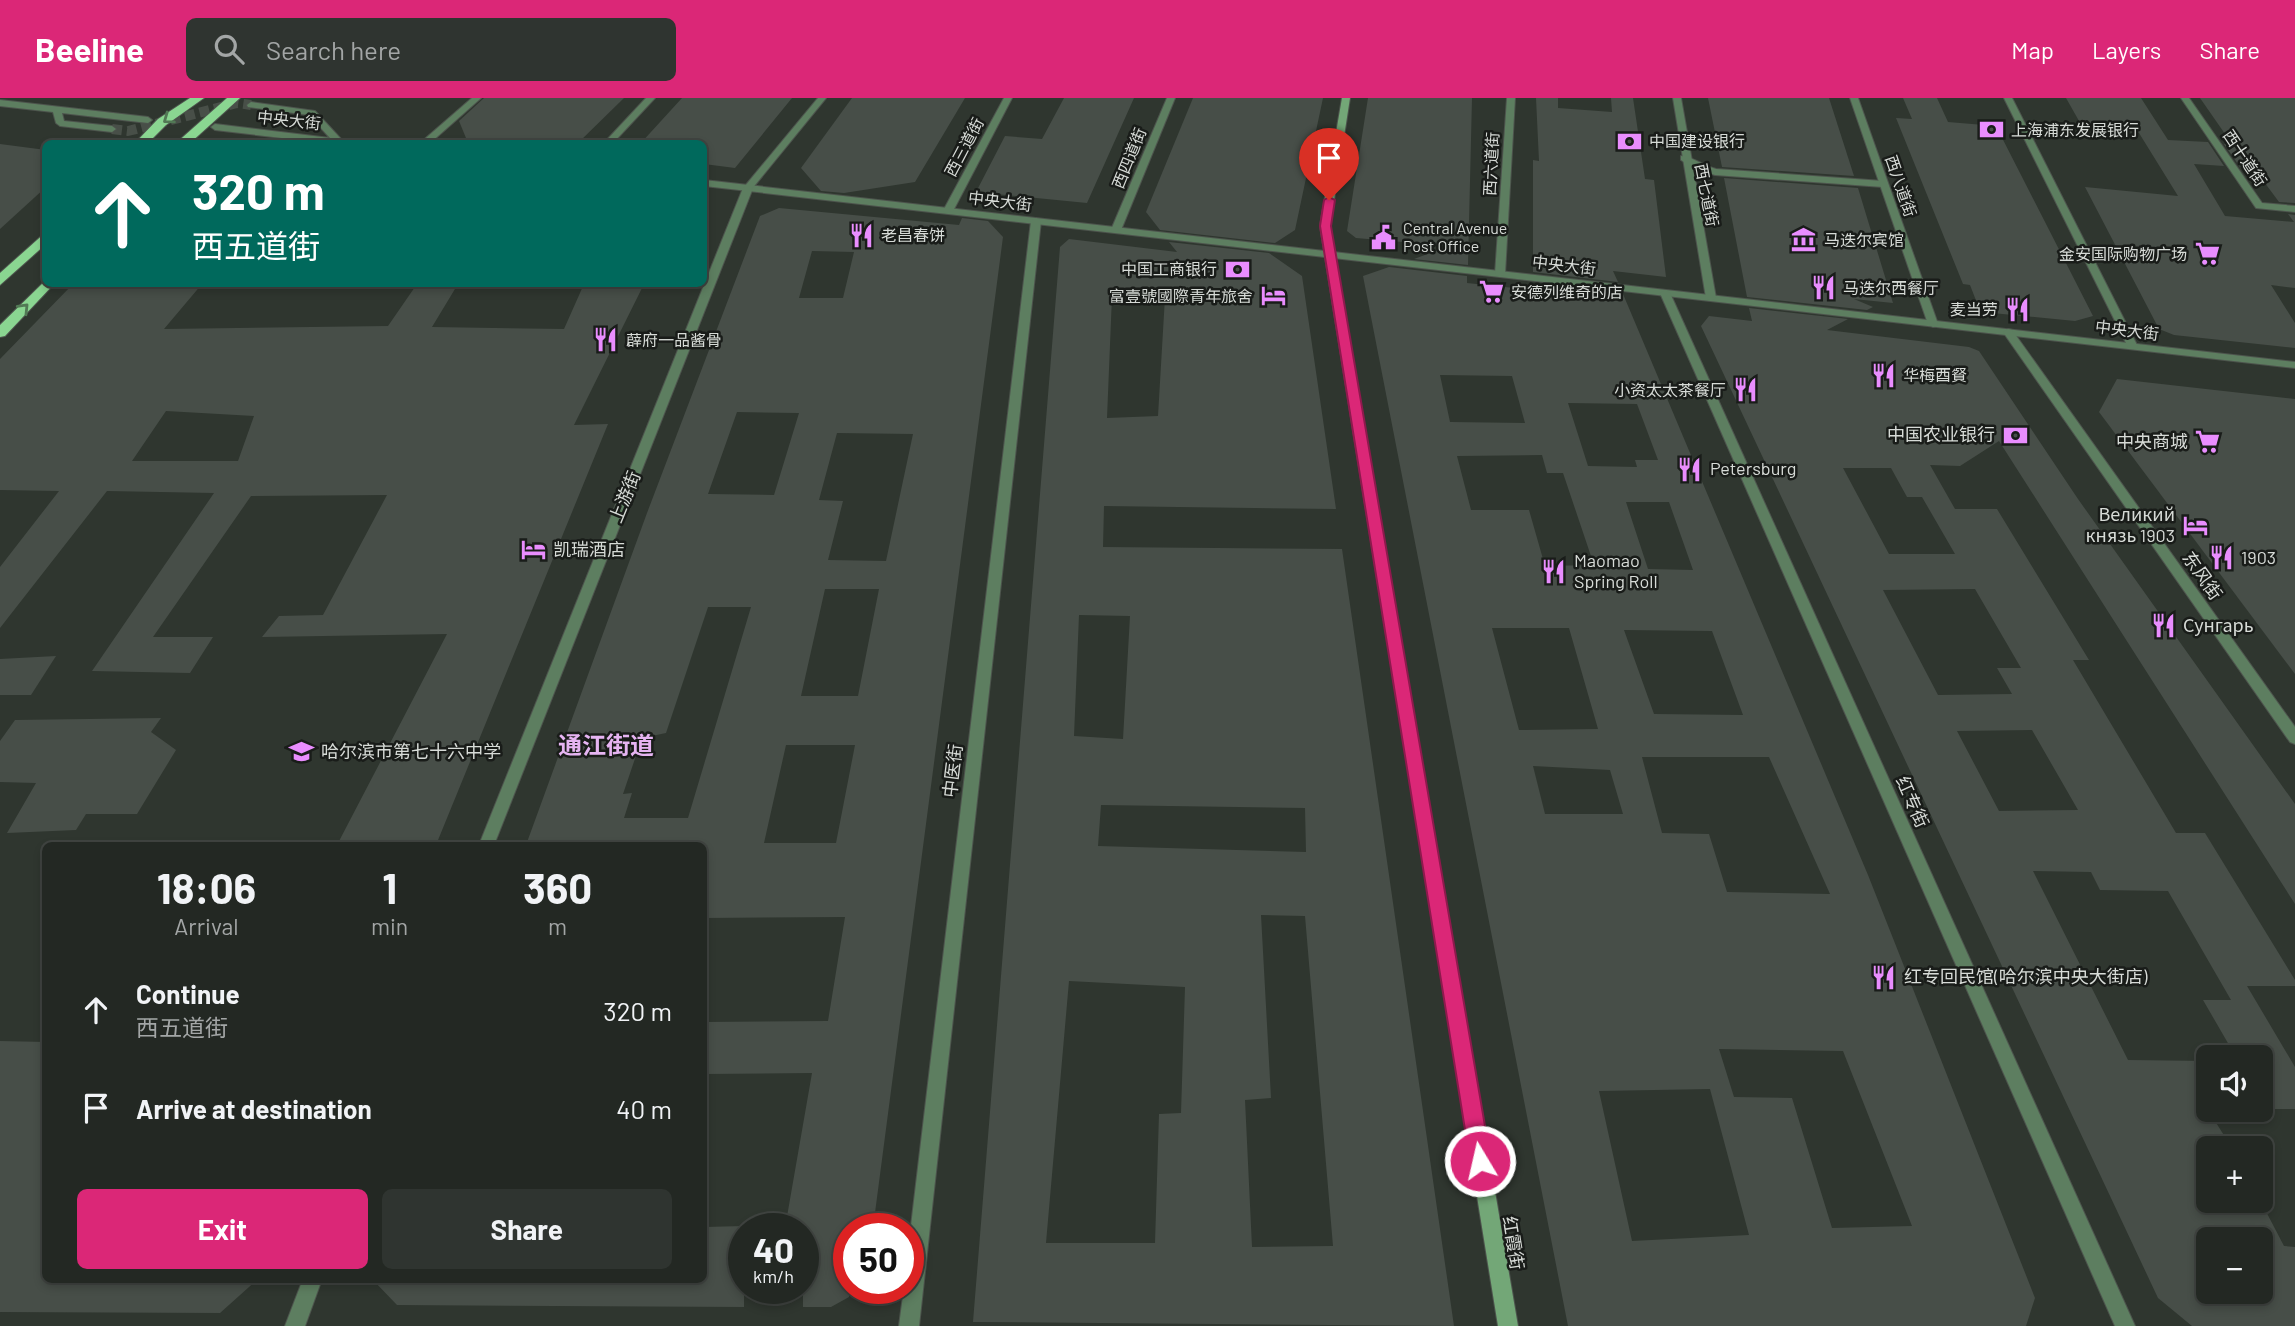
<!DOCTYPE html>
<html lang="en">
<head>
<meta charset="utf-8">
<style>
	:root { --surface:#232823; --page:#2f3430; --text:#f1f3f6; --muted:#a3a6a6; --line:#404441; --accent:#db2777 }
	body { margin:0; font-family:Barlow,"Noto Sans SC",sans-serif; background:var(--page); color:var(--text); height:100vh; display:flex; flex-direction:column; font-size:26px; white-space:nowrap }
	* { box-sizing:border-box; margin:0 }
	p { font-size:23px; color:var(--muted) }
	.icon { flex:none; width:38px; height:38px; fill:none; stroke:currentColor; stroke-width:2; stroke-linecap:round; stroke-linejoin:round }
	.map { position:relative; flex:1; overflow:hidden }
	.side { position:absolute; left:42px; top:744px; width:665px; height:441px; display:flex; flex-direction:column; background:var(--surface); border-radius:10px; box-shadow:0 4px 10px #0003,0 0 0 2px var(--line) }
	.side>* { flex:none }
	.hud { position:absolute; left:42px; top:42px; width:665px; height:147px; border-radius:10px; box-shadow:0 4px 10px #0003,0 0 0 2px var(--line); background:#00695c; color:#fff; overflow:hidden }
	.fabs { position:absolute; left:2196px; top:947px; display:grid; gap:14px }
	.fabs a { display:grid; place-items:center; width:77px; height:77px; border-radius:10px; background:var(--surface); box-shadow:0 4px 10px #0003,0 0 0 2px var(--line); font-size:35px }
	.speed { position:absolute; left:728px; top:1115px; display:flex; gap:14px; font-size:35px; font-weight:700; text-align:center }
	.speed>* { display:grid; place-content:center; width:91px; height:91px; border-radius:50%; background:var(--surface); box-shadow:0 4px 10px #0003,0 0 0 2px var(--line); line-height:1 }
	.speed small { font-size:18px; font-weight:400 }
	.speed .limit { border:10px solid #d22; background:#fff; color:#111 }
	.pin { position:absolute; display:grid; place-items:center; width:60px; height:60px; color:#fff; margin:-72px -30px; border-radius:50% 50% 50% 0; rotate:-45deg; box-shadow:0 0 7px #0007 }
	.pin .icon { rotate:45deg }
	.me { position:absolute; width:77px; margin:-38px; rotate:351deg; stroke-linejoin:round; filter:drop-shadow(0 0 5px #0008) }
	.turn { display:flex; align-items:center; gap:24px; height:147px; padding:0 35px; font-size:32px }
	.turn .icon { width:91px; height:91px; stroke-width:2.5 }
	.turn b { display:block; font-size:49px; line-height:60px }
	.eta { display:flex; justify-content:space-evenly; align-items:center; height:119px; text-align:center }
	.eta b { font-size:42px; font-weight:700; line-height:49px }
	.action { display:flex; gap:14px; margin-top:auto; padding:14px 35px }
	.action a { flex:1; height:80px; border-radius:10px; background:var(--accent); color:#fff; font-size:28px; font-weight:700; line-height:80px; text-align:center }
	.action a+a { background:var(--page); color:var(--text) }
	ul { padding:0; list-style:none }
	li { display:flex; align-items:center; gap:21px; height:98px; padding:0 35px }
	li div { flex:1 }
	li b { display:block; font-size:26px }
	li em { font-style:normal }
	header { display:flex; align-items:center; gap:42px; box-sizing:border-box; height:98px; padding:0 35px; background:var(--accent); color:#fff }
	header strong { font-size:33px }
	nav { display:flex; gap:38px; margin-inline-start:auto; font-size:24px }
	.search { width:490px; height:63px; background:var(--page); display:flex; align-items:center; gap:18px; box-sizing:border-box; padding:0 24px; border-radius:10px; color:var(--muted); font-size:26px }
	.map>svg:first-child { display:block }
</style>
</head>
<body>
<header>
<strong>Beeline</strong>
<div class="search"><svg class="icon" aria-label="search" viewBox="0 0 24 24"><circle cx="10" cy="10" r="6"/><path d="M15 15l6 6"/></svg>Search here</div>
<nav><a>Map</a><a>Layers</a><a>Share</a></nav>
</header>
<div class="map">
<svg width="2295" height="1228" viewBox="0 0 2295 1228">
	<rect width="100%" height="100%" fill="#2f362f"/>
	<!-- building -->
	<g fill="#474e48" fill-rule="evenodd">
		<polygon points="484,0 624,0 577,46 512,46 466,40 459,23"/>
		<polygon points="682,0 792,0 735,70 704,66 704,46 640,46"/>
		<polygon points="852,0 965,0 915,84 844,95 821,93 801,70"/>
		<polygon points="1064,0 1134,0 1087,105 976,94 1005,38 1042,41"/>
		<polygon points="1193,0 1323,0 1295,132 1275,145 1160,132 1146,114"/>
		<polygon points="1368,0 1472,0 1468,167 1414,161 1449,148 1356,140 1347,133"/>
		<polygon points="1536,0 1558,0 1558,10 1612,14 1611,0 1633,0 1645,81 1654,82 1666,179 1613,173 1618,184 1533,174 1533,62 1539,63"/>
		<polygon points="1708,0 1829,0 1854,78 1722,69"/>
		<polygon points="1903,0 1937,0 1948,24 1996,28 2093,218 2075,223 1992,215 1977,205 1970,187 1963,186 1896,20 1912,21"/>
		<polygon points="2066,0 2141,0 2168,42 2208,44 2224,68 2194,66 2225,118 2294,124 2288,116 2295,117 2295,190 2271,187 2295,225 2295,250 2174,237 2159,231 2085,89 2178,98 2139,35 2083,30"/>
		<polygon points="2200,0 2295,0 2295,105 2279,104 2256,73 2240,69 2224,46 2232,46"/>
		<polygon points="0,46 46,52 46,89 0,131"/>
		<polygon points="1724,80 1858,90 1893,205 1854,201 1873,209 1867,212 1747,199"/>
		<path d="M779 110 959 127 962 120 988 123 1003 139 873 1130H849V1199L831 1209H803V1130H785L812 975 704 976V924L828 923 845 819 704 820V747H526L647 415 760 118ZM812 153 854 154 843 200H799ZM737 314 799 315 774 397 708 396ZM837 335 913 336 886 463 828 462 843 403 819 402ZM825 491H879L858 598H801ZM708 509H751L688 720H624L632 695 623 696 642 640 666 635ZM786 647H855L836 745H764Z"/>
		<path d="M1069 141 1177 154 1169 144 1269 155 1302 178 1336 411 1104 408 1103 449 1342 451 1454 1228 973 1224 1060 149ZM1112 198 1165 199 1158 318 1107 320ZM1079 517 1130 518 1123 641 1074 638ZM1101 707 1305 710 1306 754 1098 748ZM1261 817 1305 818 1333 1148 1252 1149 1245 1002 1271 1000ZM1069 883 1185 889 1181 1015 1159 1016 1155 1145H1046Z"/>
		<path d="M1389 169 1467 178V185L1533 192V186L1623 196 1868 777 2035 1200 2026 1228H1568L1363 178ZM1440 277 1512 278 1525 325 1450 324ZM1568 305 1637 306 1658 362H1635L1637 369 1588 368ZM1542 357 1547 375H1563L1594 467 1545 468 1529 412H1471L1457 358ZM1626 404H1669L1693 472 1648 471ZM1492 530H1569L1598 631 1519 632ZM1624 532 1712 533 1743 617 1654 616ZM1642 659H1769L1830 796 1727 794 1709 736 1662 735ZM1533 668 1610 672 1623 716H1545ZM1719 951 1843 953 1912 1128 1832 1130 1792 1000 1734 999ZM1710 991 1749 1137 1632 1143 1599 993Z"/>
		<path d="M73 186H202L164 231 388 228 417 186H458L432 229 564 231 584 186H644L574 327 608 326 436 747H337L447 536 262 539 279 518 323 517 387 397 251 398 153 539H213L190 575 92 573 214 395 107 393 0 530V469L59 393 0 392V261ZM166 313 254 318 238 363H132Z"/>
		<path d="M1749 210 1848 221 1827 232 1969 249 1979 253 2078 401 2295 706V806L1999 343 1960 368 1930 367 1955 411H1997L2089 562H2073L2176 735H2205L2295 882V888H2247L2295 969V1011H2261V959H2236L2203 902H2231L2168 793 2100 792 2091 774 2033 773 2128 962 2208 963V1012L2232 1050H2208V1102H2260L2284 1148 2295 1149V1228H2192L2158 1200 1701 228 1709 218 1752 223ZM1843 370H1891L1907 399H1922L1955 456H1889ZM1975 491 2021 570H1997L2012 596 1938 597 1883 492ZM2032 632 2078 712 1999 713 1957 633ZM2208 1141H2261V1194H2208Z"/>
		<polygon points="2117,281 2295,301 2295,576 2099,314"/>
		<polygon points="56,558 31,597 0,597 0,561"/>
		<polygon points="161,620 151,634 176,652 137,716 86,716 76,732 7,735 36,685 0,684 0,643 15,622"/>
		<polygon points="0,943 46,944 46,1181 258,1181 220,1215 0,1214"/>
		<polygon points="744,1128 744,1209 397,1207 372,1181 704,1181 704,1129"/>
	</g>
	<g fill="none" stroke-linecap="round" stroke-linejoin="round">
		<!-- pedestrian-tunnel -->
		<polyline stroke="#484f48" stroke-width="10" stroke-dasharray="10 5" stroke-linecap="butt" points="112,31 128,33 237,5 251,7"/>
		<defs>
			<path id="service" d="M1681 58C1690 58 1705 68 1716 71L1883 83 1888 86 1883 89 1715 77 1695 71 1681 62Z"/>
			<g id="pedestrian">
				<polygon points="0,2 148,19 152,22 148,25 62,15 64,23 112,28 116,31 112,34 60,28 56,25 53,14 0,8"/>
				<polygon points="251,4 315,13 341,41 364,46 333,46 215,32 211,29 215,26 330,40 309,17 248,9 247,7"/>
				<polygon points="704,82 2295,264 2295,270 704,88"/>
			</g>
			<g id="minor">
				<polygon points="472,0 481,0 429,46 419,46"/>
				<polygon points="646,0 655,0 612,46 603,46"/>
				<polygon points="1004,0 1012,0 953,113 945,115 943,113"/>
				<polygon points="1167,0 1175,0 1121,132 1113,134 1111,132"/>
				<polygon points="1507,0 1515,0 1505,176 1500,179 1495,176"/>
				<polygon points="1673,0 1681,0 1716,200 1711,203 1706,200"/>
				<polygon points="1850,0 1858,0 1938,226 1937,228 1933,229 1928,226"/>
				<polygon points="2004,0 2012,0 2138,249 2137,251 2129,251 2128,249"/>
				<polygon points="2181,0 2189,0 2262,105 2295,108 2295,114 2256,110"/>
				<polygon points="748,87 753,90 494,747 479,747 743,90"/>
				<polygon points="1036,120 1041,123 919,1228 899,1228 904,1190 908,1190 908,1153 1031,123"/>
				<polygon points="1665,192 1670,195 2135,1228 2115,1228 1660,195"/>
				<polygon points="2008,231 2012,232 2295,629 2295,646 2290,644 2003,234"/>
				<polygon points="303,1181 322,1181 305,1228 285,1228"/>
			</g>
			<polygon id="tertiary" points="818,0 826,0 751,92 745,92 745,88"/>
			<polygon id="secondary" points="1342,0 1350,0 1330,128 1518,1228 1498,1228 1320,128"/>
			<g id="trunk">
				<polygon points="190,0 204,0 166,27 147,46 134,46 158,21"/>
				<polygon points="227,0 240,0 189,46 175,46"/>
				<polygon points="46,134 46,146 0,187 0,175"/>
				<polygon points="46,182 46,186 54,186 5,238 0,239 0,227"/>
			</g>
		</defs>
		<!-- service casing -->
		<use href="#service" stroke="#4d544d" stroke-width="2"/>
		<!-- pedestrian casing -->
		<use href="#pedestrian" stroke="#4d544d" stroke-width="2"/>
		<!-- minor casing -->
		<use href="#minor" stroke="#4d544d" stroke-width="2"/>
		<!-- tertiary casing -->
		<use href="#tertiary" stroke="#4d544d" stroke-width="2"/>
		<!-- secondary casing -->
		<use href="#secondary" stroke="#4d544d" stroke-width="2"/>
		<!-- trunk casing -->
		<use href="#trunk" stroke="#4d544d" stroke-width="2"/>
		<!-- service -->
		<use href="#service" fill="#5d7e60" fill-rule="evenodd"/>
		<!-- pedestrian -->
		<use href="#pedestrian" fill="#5d7e60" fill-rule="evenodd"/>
		<!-- minor -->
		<use href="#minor" fill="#5d7e60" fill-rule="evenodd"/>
		<!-- tertiary -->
		<use href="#tertiary" fill="#5d7e60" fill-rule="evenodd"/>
		<!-- secondary -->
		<use href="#secondary" fill="#73a777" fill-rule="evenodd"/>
		<!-- trunk -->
		<use href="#trunk" fill="#8ad691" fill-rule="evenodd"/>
	</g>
	<!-- one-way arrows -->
	<defs><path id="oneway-chevron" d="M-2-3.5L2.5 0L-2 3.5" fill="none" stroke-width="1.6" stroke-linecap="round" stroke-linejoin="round" transform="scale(1.75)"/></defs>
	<g stroke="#527955">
		<use href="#oneway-chevron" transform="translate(168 21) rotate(144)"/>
		<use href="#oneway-chevron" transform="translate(24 210) rotate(-46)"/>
	</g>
	<!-- route -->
	<polygon fill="#db2777" stroke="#8e194d" stroke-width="2" points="1329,99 1335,102 1331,128 1491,1063 1488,1070 1480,1073 1473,1070 1470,1063 1320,128 1324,102"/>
	<!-- icons -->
	<defs>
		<symbol id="bank-bare" viewBox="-9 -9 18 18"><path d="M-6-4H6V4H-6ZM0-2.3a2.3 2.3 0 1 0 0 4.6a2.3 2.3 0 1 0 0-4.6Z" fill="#e98dfe" stroke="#191c19" stroke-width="2.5" paint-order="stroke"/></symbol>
		<symbol id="restaurant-bare" viewBox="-9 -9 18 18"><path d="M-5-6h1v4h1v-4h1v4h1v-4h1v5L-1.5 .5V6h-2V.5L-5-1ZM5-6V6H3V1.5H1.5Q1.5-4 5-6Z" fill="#e98dfe" stroke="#191c19" stroke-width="2.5" paint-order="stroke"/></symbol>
		<symbol id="civic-bare" viewBox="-9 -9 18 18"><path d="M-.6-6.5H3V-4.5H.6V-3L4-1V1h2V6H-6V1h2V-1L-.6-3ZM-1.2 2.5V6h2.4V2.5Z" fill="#e98dfe" stroke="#191c19" stroke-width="2.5" paint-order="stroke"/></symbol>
		<symbol id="museum-bare" viewBox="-9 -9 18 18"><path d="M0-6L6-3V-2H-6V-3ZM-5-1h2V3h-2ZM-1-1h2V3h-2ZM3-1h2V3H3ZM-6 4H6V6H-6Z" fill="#e98dfe" stroke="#191c19" stroke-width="2.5" paint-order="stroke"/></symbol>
		<symbol id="supermarket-bare" viewBox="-9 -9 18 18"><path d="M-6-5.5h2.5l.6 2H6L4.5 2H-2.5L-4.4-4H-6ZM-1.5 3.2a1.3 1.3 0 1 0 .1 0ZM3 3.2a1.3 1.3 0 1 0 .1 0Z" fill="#e98dfe" stroke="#191c19" stroke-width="2.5" paint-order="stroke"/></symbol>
		<symbol id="hotel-bare" viewBox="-9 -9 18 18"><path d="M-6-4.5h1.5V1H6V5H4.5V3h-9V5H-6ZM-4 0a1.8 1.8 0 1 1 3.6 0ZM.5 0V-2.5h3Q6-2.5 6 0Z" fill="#e98dfe" stroke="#191c19" stroke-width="2.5" paint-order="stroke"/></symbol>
		<symbol id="school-bare" viewBox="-9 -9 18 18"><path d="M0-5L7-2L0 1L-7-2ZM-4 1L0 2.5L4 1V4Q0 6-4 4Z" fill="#e98dfe" stroke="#191c19" stroke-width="2.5" paint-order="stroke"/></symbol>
	</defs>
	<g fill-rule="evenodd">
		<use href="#bank-bare" x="1974" y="14" width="35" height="35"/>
		<use href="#bank-bare" x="1612" y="26" width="35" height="35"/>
		<use href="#restaurant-bare" x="844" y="120" width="35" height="35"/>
		<use href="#civic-bare" x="1366" y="122" width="35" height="35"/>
		<use href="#museum-bare" x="1786" y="124" width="35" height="35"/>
		<use href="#supermarket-bare" x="2190" y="138" width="35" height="35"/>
		<use href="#bank-bare" x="1220" y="154" width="35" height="35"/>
		<use href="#restaurant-bare" x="1806" y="172" width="35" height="35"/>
		<use href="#supermarket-bare" x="1474" y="176" width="35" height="35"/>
		<use href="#hotel-bare" x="1256" y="180" width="35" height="35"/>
		<use href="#restaurant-bare" x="2000" y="194" width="35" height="35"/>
		<use href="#restaurant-bare" x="588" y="224" width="35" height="35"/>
		<use href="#restaurant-bare" x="1866" y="260" width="35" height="35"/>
		<use href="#restaurant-bare" x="1728" y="274" width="35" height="35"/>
		<use href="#bank-bare" x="1998" y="320" width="35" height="35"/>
		<use href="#supermarket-bare" x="2190" y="326" width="35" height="35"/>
		<use href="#restaurant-bare" x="1672" y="354" width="35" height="35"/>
		<use href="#hotel-bare" x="2178" y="410" width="35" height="35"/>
		<use href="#hotel-bare" x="516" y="434" width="35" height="35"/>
		<use href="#restaurant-bare" x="2204" y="442" width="35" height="35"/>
		<use href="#restaurant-bare" x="1536" y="456" width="35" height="35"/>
		<use href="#restaurant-bare" x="2146" y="510" width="35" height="35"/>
		<use href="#school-bare" x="284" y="636" width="35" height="35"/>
		<use href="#restaurant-bare" x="1866" y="862" width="35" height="35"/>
	</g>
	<g text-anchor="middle" stroke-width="5" stroke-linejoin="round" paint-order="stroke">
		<!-- far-street labels -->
		<g font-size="16" fill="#d7dbd7" stroke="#191c19">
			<text transform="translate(289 22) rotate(6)" y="6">中央大街</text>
			<text transform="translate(964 49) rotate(-62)" y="6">西三道街</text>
			<text transform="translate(1129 60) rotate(-68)" y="6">西四道街</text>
			<text transform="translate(2245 60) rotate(56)" y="6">西十道街</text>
			<text transform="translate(1491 66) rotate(-87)" y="6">西六道街</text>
			<text transform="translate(1901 88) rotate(71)" y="6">西八道街</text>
			<text transform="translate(1707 97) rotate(79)" y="6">西七道街</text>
			<text transform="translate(1000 103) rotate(7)" y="6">中央大街</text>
			<text transform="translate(1564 167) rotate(7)" y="6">中央大街</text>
			<text transform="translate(2127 232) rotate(7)" y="6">中央大街</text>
		</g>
		<!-- far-poi labels -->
		<g font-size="16" fill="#d7dbd7" stroke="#191c19" text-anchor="start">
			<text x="2011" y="38">上海浦东发展银行</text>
			<text x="1649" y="49">中国建设银行</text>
			<text x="1403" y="136">Central Avenue<tspan x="1403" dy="18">Post Office</tspan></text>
			<text x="881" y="143">老昌春饼</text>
			<text x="1824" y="148">马迭尔宾馆</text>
			<text x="2187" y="162" text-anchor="end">金安国际购物广场</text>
			<text x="1217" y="177" text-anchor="end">中国工商银行</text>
			<text x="1843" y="196">马迭尔西餐厅</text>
			<text x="1511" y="200">安德列维奇的店</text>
			<text x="1253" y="204" text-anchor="end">富壹號國際青年旅舍</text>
			<text x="1998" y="217" text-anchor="end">麦当劳</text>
			<text x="626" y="248">薜府一品酱骨</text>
			<text x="1903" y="283">华梅酉䝳</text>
			<text x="1726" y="298" text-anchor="end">小资太太茶餐厅</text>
		</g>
		<!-- poi labels -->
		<g font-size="18" fill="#d7dbd7" stroke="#191c19" text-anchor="start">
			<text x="1995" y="343" text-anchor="end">中国农业银行</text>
			<text x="2188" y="350" text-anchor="end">中央商城</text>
			<text x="1710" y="377">Petersburg</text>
			<text x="2175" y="423" text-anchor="end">Великий<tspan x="2175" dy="21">князь 1903</tspan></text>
			<text x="553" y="458">凯瑞酒店</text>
			<text x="2241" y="466">1903</text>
			<text x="1574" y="469">Maomao<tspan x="1574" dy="21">Spring Roll</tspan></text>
			<text x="2183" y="534">Сунгарь</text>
			<text x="321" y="660">哈尔滨市第七十六中学</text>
			<text x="1904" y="885">红专回民馆(哈尔滨中央大街店)</text>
		</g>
		<!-- street labels -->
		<g font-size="18" fill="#d7dbd7" stroke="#191c19">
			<text transform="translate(625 399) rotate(-68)" y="6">上游街</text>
			<text transform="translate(2202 478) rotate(55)" y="6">东风街</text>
			<text transform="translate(953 673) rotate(-83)" y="6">中医街</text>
			<text transform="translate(1912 704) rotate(66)" y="6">红专街</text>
			<text transform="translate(1513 1145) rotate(81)" y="6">红霞街</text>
		</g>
		<!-- district labels -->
		<g font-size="24" font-weight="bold" fill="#e6b4f2" stroke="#191c19">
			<text x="606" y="656">通江街道</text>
		</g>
	</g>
</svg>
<div class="fabs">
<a><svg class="icon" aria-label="sound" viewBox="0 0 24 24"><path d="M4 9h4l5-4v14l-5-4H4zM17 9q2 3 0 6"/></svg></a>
<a>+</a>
<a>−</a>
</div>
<div class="speed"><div>40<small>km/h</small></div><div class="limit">50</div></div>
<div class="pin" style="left:1329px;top:102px;background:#d93025"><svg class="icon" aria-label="arrive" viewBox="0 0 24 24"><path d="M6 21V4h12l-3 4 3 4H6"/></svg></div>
<svg class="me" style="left:1480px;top:1063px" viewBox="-20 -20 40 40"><circle r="17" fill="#db2777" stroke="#fff" stroke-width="3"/><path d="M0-11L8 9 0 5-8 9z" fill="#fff"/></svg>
<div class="hud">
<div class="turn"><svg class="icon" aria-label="ahead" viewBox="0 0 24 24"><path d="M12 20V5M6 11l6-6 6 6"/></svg><div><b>320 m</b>西五道街</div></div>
</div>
<section class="side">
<div class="eta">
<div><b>18:06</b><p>Arrival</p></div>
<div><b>1</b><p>min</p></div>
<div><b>360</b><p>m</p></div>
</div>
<ul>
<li><svg class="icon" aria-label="ahead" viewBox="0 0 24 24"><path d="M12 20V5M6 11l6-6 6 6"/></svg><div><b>Continue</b><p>西五道街</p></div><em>320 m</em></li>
<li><svg class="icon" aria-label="arrive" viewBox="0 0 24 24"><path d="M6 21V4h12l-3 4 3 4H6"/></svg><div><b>Arrive at destination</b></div><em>40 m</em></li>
</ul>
<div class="action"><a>Exit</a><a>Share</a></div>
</section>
</div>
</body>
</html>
